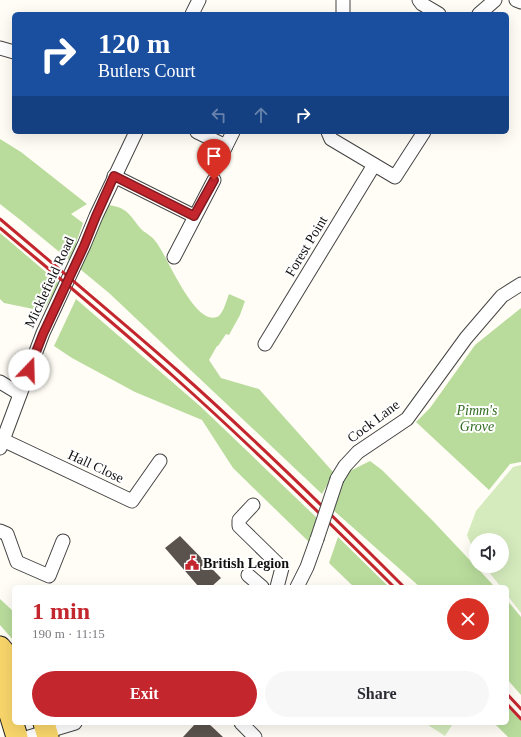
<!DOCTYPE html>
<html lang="en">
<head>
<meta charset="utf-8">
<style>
	:root { --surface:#fff; --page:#f7f7f7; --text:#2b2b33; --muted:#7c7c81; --accent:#c4262e }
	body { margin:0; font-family:Georgia,serif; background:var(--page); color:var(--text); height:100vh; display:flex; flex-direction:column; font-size:15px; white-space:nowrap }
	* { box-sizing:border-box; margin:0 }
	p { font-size:13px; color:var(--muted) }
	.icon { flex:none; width:22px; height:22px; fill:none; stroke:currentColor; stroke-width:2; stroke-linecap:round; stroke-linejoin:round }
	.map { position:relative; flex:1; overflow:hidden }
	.sheet { position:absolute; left:12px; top:585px; width:497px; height:140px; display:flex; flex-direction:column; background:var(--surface); border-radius:6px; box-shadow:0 4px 16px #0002 }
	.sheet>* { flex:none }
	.banner { position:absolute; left:12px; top:12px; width:497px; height:122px; border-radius:6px; box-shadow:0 4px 16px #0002; background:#1a4fa0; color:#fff; overflow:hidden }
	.tools { position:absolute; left:469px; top:533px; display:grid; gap:8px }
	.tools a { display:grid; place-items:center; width:40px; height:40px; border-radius:50%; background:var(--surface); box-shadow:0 4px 16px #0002; font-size:20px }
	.pin { position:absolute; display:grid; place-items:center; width:34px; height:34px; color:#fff; margin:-41px -17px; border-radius:50% 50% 50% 0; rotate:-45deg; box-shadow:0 0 4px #0007 }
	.pin .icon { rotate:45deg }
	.me { position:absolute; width:44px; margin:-22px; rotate:21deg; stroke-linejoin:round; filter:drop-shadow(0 0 3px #0008) }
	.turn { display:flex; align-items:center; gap:14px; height:84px; padding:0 20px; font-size:18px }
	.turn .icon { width:52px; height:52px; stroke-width:2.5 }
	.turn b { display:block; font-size:28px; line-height:34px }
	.lanes { display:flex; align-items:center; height:38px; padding:0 20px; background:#0003; justify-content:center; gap:20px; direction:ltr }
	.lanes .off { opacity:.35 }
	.round { display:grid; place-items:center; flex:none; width:42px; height:42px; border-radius:21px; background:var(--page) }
	.headline { display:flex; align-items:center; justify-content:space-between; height:68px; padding:0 20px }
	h1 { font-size:24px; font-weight:700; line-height:30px; color:var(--accent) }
	.button { display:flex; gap:8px; margin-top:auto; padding:8px 20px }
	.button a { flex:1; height:46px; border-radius:24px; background:var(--accent); color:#fff; font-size:16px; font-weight:700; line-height:46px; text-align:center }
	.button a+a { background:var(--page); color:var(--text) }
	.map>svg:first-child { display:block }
</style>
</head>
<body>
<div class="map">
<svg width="521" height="737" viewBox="0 0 521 737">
	<rect width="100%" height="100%" fill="#fffdf5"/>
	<!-- green -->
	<g fill="#d5ebbd">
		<polygon points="521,465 521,613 507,595 507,587 501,587 484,566 502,566 502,540 476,540 476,556 467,535 476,511 513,467"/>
		<polygon points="425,723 450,723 452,725 445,736"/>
	</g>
	<!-- forest -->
	<g fill="#b9dc9c">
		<path d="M0 139 21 152 87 204 71 214 83 223 76 243 86 251 109 205C114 206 120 207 124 210 130 213 137 225 142 230 147 234 153 237 156 242 167 255 194 326 217 317 223 315 227 299 229 294L245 301 240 315 229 335 226 334 218 346H217L209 360 221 378 259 389 334 473 322 494 109 293 23 222 0 204Z"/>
		<polygon points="0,233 60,284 43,311 4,303 0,299"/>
		<polygon points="76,299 200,406 317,518 309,542 233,468 202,420 135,392 72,358 54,346"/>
		<polygon points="521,308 521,462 510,464 489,490 416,422 430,408 475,345"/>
		<polygon points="370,461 382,470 433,521 495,587 420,587 332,509 343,483 350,471"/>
		<polygon points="338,537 389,587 354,587 329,563"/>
		<polygon points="0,599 14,612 14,641 0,625"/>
		<polygon points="507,600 521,617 521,695 507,679"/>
		<polygon points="507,706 521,721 521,737 508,737 494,723 507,723"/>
	</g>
	<!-- building -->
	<g fill="#5a524d">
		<polygon points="180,536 221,578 211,587 199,587 165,548"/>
		<polygon points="196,723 208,723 223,737 183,737"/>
	</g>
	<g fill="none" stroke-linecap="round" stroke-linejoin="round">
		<defs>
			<g id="minor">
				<polyline points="419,0 422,4 439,14"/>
				<polyline points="516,0 521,2"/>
				<polyline points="192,14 199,0"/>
				<polyline points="343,14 343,0"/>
				<polyline points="479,14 495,0"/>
				<polyline points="0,48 14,52"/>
				<polyline points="197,132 226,146"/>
				<polyline points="328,132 331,139 395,177 424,132"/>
				<polyline points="219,160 233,132"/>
				<polyline points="114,176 194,216"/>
				<polyline points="174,257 214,180"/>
				<polyline points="265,344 374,165"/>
				<polyline points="0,382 20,394"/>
				<polyline points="3,440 132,501 160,461"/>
				<polyline points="0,448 43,333 84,245 96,216 136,132"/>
				<polyline points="337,479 345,466 358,452 407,419 466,338 502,296 521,284"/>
				<polyline points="253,505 239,520 239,526 282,568 277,587"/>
				<polyline points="0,531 7,534 17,562 49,576 63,541"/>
				<polyline points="248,575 262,587"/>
				<polyline points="297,587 307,567 317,539"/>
				<polyline points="241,723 255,737"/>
				<polyline points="29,737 75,723"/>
			</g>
			<g id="primary">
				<polyline points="0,647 14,664"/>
				<polyline points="0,673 13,690 14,694"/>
				<polyline points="0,693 5,698 17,737"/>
				<polyline points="44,723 48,737"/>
			</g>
		</defs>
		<!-- minor casing -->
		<use href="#minor" stroke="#444" stroke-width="15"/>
		<!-- primary casing -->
		<use href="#primary" stroke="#222" stroke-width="23"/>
		<!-- minor -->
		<use href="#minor" stroke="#fff" stroke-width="13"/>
		<!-- primary -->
		<use href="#primary" stroke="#f9d66b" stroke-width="21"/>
		<!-- rail -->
		<g stroke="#c4262e" stroke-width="3">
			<path d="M0 219C59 269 119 319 177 370 255 439 330 513 404 587"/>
			<path d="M0 228C58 277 116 325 173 376 249 444 322 515 394 587"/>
			<polyline points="507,694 521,709"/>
			<polyline points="507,704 521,719"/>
		</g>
		<defs>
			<polyline id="minor-bridge" points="317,539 337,479"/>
		</defs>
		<!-- minor-bridge casing -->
		<use href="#minor-bridge" stroke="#444" stroke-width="15" stroke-linecap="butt"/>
		<!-- minor-bridge -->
		<use href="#minor-bridge" stroke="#fff" stroke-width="13"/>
	</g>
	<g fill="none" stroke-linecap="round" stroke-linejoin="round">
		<defs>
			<polyline id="route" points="29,370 43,334 84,246 96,216 114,176 194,216 214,180"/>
		</defs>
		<!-- route casing -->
		<use href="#route" stroke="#7f191e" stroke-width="10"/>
		<!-- route -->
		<use href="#route" stroke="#c4262e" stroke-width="7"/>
	</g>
	<!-- icons -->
	<defs>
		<symbol id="civic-bare" viewBox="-9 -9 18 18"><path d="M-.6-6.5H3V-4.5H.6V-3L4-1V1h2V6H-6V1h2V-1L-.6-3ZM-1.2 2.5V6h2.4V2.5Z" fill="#c4262e" stroke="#fff" stroke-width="2.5" paint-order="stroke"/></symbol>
	</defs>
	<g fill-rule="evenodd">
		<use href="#civic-bare" x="182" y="553" width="20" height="20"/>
	</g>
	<g text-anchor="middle" stroke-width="4" stroke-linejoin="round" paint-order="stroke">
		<!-- street labels -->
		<g font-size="14" fill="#111" stroke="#fff">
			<text transform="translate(306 246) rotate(-59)" y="5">Forest Point</text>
			<text transform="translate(49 282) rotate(-65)" y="5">Micklefield Road</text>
			<text transform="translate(373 421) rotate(-37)" y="5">Cock Lane</text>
			<text transform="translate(96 466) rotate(25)" y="5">Hall Close</text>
		</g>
		<!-- park labels -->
		<g font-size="14" font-style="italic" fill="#2f6b1f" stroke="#fff">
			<text x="477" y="415">Pimm's<tspan x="477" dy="16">Grove</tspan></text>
		</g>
		<!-- poi labels -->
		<g font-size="14" font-weight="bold" fill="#111" stroke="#fff" text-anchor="start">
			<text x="203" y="568">British Legion</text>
		</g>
	</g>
</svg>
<div class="tools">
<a><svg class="icon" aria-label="sound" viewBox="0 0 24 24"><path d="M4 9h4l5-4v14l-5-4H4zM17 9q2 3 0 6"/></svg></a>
</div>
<div class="pin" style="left:214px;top:180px;background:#d93025"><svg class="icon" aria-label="arrive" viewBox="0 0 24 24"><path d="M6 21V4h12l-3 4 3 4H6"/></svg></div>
<svg class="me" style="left:29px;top:370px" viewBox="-20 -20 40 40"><circle r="19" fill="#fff"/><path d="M0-13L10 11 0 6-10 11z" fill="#c4262e"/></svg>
<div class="banner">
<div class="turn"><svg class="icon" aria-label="right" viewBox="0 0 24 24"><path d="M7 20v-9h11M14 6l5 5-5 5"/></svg><div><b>120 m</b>Butlers Court</div></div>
<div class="lanes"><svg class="icon off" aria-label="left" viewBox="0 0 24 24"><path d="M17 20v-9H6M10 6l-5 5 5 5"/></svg><svg class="icon off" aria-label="ahead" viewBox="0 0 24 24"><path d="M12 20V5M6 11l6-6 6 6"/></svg><svg class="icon" aria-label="right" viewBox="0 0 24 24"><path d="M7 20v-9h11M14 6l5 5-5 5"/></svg></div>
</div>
<section class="sheet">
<div class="headline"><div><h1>1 min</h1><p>190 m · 11:15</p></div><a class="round" style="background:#d93025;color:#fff"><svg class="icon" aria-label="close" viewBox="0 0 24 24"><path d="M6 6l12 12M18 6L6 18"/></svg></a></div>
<div class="button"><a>Exit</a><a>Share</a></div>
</section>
</div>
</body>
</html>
